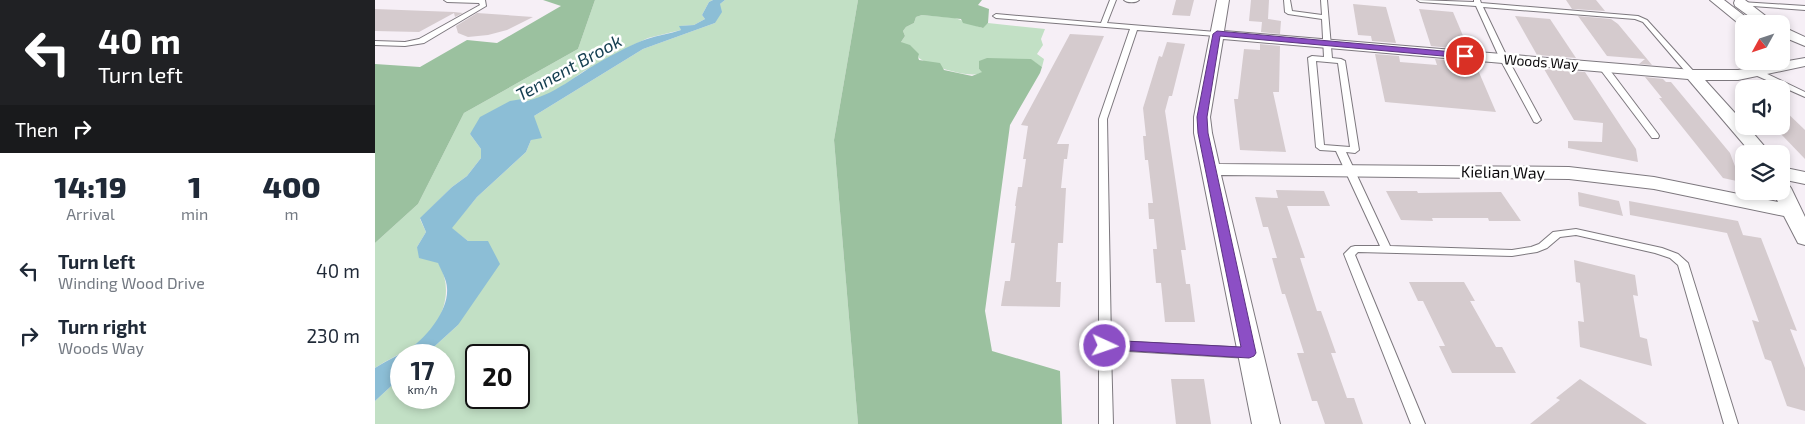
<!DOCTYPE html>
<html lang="en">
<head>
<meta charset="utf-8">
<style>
	:root { --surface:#fff; --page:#f2f2f3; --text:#1f2937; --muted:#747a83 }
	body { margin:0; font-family:"Exo 2",sans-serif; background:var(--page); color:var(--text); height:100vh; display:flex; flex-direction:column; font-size:19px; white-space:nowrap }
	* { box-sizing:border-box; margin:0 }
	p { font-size:16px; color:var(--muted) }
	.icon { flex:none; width:28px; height:28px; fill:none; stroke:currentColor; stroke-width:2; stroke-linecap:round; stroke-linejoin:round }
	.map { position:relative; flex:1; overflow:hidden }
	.panel { display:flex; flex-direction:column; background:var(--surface); width:375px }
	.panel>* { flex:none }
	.banner { background:#202124; color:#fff; overflow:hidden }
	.needle { width:32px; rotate:230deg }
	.controls { position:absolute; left:1360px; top:15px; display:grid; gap:10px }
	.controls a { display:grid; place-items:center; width:55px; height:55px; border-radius:10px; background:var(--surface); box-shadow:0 2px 8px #0003; font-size:25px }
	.speed { position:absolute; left:15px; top:344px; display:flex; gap:10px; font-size:25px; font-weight:700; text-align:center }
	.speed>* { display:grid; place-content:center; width:65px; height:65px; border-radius:50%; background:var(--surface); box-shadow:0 2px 8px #0003; line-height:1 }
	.speed small { font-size:12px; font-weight:400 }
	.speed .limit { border:2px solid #111; border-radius:8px; background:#fff; color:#111 }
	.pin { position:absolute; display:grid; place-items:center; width:42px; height:42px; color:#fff; margin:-21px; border:2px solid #fff; border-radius:50%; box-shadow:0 1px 5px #0007 }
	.me { position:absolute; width:55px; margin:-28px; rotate:93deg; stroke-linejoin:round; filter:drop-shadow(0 0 4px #0008) }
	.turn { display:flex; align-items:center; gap:18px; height:105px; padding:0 15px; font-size:22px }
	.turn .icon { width:65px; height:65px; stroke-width:2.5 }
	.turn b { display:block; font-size:35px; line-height:42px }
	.then { display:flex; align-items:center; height:48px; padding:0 15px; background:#0003; gap:10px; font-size:19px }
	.eta { display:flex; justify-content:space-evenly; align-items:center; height:85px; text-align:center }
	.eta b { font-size:30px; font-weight:800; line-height:35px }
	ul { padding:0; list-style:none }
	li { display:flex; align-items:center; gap:15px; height:65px; padding:0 15px }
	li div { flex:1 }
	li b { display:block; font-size:19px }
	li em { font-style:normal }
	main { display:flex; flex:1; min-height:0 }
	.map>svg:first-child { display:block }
</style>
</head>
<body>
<main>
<section class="panel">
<div class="banner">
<div class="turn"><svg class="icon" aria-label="left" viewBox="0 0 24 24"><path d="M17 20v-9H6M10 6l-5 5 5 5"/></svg><div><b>40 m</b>Turn left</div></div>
<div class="then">Then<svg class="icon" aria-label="right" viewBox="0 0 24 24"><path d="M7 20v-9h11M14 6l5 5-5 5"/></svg></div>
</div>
<div class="eta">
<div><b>14:19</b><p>Arrival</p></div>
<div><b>1</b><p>min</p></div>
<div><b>400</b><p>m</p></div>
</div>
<ul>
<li><svg class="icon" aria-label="left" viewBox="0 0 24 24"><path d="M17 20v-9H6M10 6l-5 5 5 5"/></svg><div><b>Turn left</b><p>Winding Wood Drive</p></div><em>40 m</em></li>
<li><svg class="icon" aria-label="right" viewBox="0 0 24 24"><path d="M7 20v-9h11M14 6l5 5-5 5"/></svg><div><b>Turn right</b><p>Woods Way</p></div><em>230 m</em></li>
</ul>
</section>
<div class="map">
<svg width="1430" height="424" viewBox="0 0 1430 424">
	<rect width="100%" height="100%" fill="#f6eff6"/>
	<!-- green -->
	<g fill="#c2e0c5" fill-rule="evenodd">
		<path d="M220 0H338L334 2 327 15 330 19 319 25 305 26 306 30 273 38 258 45 209 71 179 92 163 99 147 102V99L95 134 106 149V158L92 176 77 187 45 219 51 232 42 247C49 252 60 257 64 264 81 294 65 329 37 347 25 354 12 360 0 368V243L43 204 89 113 203 49Z"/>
		<path d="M350 0H483L459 140 483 424H0V401L26 377V398H69V355H50L83 325 113 241H93L76 228 102 197 151 152 156 140 159 116 268 49 340 23 345 4ZM101 355H144V398H101Z"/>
		<path d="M547 15 580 18 607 28 613 23 670 29 666 39 668 45 662 54 669 59 667 67 655 59 604 61V69L608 72C598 80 554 66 544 58 537 54 531 47 526 42L530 36 528 31 531 27 539 23 541 17Z"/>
	</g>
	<!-- forest -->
	<g fill="#9bc19f">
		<polygon points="168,0 220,0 203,49 89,113 43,204 0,243 0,64 45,67 92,40 122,43 186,6"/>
		<polygon points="483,0 607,0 603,5 614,9 613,23 608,28 588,23 586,19 547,15 541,17 539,23 531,27 528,31 530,36 526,42 535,45 544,54 543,57 544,60 565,63 569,70 597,76 607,72 604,69 604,61 612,58 656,59 667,67 665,73 635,125 610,311 617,351 685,371 687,424 483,424 459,140"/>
	</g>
	<!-- water -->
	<path fill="#8cbed6" d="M338 0H350L345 4 347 12 340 23 268 49 159 116 167 138 156 140 151 152 102 197 77 228 93 241H113L125 264 83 325 50 355H26V377L0 401V368C12 360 25 355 37 347 53 336 74 309 72 288 72 280 66 270 63 263L44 258 42 247 51 232 45 218 77 187 92 176 106 158V149L95 134 105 117 135 101 147 99V102C180 96 201 74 230 59 243 52 257 44 272 39 283 35 295 34 306 30L304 26 319 25 330 19 327 15 334 2Z"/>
	<!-- building -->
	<g fill="#d5cbce">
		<polygon points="801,0 819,0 815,16 797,15"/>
		<polygon points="876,0 894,0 893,19 906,21 905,34 886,32 887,22 874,21"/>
		<polygon points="1191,0 1221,0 1230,11 1197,9"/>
		<polygon points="978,4 1011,7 1021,43 997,41 996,36 983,35"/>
		<polygon points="0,9 79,12 88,13 80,17 79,13 44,32 0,31"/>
		<polygon points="1044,9 1078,12 1094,50 1056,46"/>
		<polygon points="102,13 158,17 132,30 113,35 93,37 83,33 81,26"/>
		<polygon points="1140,16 1175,19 1201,58 1162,55"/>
		<polygon points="1203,16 1236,19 1243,24 1277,65 1264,64 1270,59 1232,56"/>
		<polygon points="695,34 729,36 682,144 694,144 692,159 689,159 686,188 691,188 688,243 683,243 681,282 686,282 685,307 626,306 630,281 635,281 640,243 636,243 641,206 640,206 643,187 647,187 651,159 648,159 653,126 646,125"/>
		<polygon points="792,42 810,44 797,96 794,96 790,111 811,250 806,250 811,284 815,284 820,322 790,322 786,283 781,283 778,249 782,249 779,219 774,219 773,203 778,203 773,160 770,160 768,136 771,136 768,108 784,56 787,57"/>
		<polygon points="885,44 905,46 904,92 898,92 911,152 865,150 859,99 863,99 869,49 885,50"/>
		<polygon points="1000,54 1024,56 1025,62 1062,65 1060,59 1100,63 1121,112 1010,102"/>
		<polygon points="1169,69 1210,72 1261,149 1263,162 1193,148 1193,141 1227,142 1228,123 1199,120"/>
		<polygon points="1270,77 1288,79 1291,82 1296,82 1355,153 1366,182 1348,178 1284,98 1287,98"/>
		<polygon points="1406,107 1430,130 1430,159 1405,133"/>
		<polygon points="901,190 949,191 955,206 912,206 930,258 925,258 942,311 946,311 961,353 956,353 972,398 979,398 988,424 950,424 942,401 937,401 922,353 929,353 910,294 907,294 897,258 902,258 893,227 888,227 880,197 903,198"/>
		<polygon points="1011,191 1042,191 1043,193 1126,192 1146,221 1114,221 1113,218 1057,218 1058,221 1026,220"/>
		<polygon points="1203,192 1244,201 1248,216 1204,206"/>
		<polygon points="1254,201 1363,221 1368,235 1386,238 1422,331 1415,329 1430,368 1430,411 1412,406 1396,361 1390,359 1377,320 1384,322 1352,233 1255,215"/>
		<polygon points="1199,260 1260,275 1263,296 1258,295 1265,337 1272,339 1277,366 1205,347 1203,321 1209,322 1205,283 1201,282"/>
		<polygon points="1034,282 1089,282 1100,301 1095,301 1121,347 1127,347 1141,373 1077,373 1064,346 1070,346 1048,301 1043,301"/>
		<polygon points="796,379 829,379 836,424 801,424"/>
		<polygon points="1205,379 1272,424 1155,424 1185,400 1181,398"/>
	</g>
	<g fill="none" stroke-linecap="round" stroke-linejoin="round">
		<defs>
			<g id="service">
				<polygon points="69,0 110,0 111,6 49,43 30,46 0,45 0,41 30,42 44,39 105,5 104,3 72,2"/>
				<polygon points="735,0 741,0 732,23 841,32 844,34 841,36 762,30 732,119 736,341 874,348 878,350 880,353 878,356 874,358 736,350 738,424 724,424 724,119 755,29 621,18 618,16 621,14 726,23"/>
				<path d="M749 0H764C761 3 752 3 749 0Z"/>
				<path d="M909 0H915L917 11 947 15 946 0H952L957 58 966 59 970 61 984 150 980 153 971 152 1015 246 1137 250 1156 247 1164 244 1178 232 1201 229 1287 248 1303 254 1313 263 1363 424H1349L1303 265 1295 258 1280 253 1201 235 1185 237 1172 248 1162 252 1137 256 983 252 980 255 1050 424H1036L969 254 976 247 980 246H1005L961 151 945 150 941 147 933 58 937 56 949 57 947 19 913 14 910 12ZM941 61 963 63 975 147 949 145Z"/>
				<polygon points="1042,0 1099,2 1099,0 1105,0 1106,3 1263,16 1272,20 1322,75 1321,77 1315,77 1268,22 1260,19 1108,7 1133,59 1166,120 1162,123 1159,122 1125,59 1101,6 1045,2"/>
				<polygon points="1366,2 1430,6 1430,10 1364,5 1364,3"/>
				<polygon points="1225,65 1231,65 1283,134 1284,136 1283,138 1277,138 1225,69"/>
				<polygon points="1380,71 1386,71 1430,92 1430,97 1380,75"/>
			</g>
			<g id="minor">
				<polygon points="842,0 854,0 849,31 1318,70 1363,70 1430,58 1430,66 1363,80 1330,80 1369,123 1369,126 1372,126 1396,154 1377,154 1313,79 848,39 835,117 837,133 844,164 1194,167 1279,177 1403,202 1398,191 1406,191 1406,182 1413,184 1416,188 1430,217 1430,245 1423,243 1409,216 1279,189 1194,179 846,175 905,424 877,424 819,133 819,117"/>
				<polygon points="1335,0 1349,0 1380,24 1369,24 1368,27"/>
				<polygon points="1360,0 1370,0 1401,24 1385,24 1360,6 1359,3"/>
				<polygon points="1406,26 1430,37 1430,46 1406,36"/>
				<polygon points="1406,167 1430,172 1430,184 1406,179"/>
			</g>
		</defs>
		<!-- service casing -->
		<use href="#service" stroke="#7d787e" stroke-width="2"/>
		<!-- minor casing -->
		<use href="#minor" stroke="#7d787e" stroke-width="2"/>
		<!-- service -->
		<use href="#service" fill="#fff" fill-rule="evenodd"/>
		<!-- minor -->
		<use href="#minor" fill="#fff" fill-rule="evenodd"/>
	</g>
	<!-- route -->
	<polygon fill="#8c4fc5" stroke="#5b3380" points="842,31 1090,53 1094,56 1090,58 845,36 832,117 833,133 881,353 879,356 874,358 725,349 723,346 725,342 730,340 866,347 823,133 822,117 838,34"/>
	<g text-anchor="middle" stroke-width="5" stroke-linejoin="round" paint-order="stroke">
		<!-- far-street labels -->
		<g font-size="14" fill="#0e0c0e" stroke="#fff">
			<text transform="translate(1166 62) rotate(4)" y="5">Woods Way</text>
		</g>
		<!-- street labels -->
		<g font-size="16" fill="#0e0c0e" stroke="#fff">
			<text transform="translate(1128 172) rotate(1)" y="6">Kielian Way</text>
		</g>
		<!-- water labels -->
		<g font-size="18" font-style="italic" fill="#143e50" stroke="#fff">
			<text transform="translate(194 68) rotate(-29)" y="6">Tennent Brook</text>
		</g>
	</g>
</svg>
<div class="controls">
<a><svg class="needle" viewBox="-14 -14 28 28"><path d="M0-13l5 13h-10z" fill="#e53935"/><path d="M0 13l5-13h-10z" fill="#747a83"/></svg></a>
<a><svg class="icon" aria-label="sound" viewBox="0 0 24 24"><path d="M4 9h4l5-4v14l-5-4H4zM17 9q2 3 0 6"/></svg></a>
<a><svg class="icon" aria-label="layers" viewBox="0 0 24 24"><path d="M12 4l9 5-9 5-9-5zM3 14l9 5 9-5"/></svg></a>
</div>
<div class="speed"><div>17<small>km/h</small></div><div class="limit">20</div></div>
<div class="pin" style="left:1090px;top:56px;background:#d93025"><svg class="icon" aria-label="arrive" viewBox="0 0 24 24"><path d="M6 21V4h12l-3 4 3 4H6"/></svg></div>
<svg class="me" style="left:730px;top:346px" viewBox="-20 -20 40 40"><circle r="17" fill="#8c4fc5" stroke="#fff" stroke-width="3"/><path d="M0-11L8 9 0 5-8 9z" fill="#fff"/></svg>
</div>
</main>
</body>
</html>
